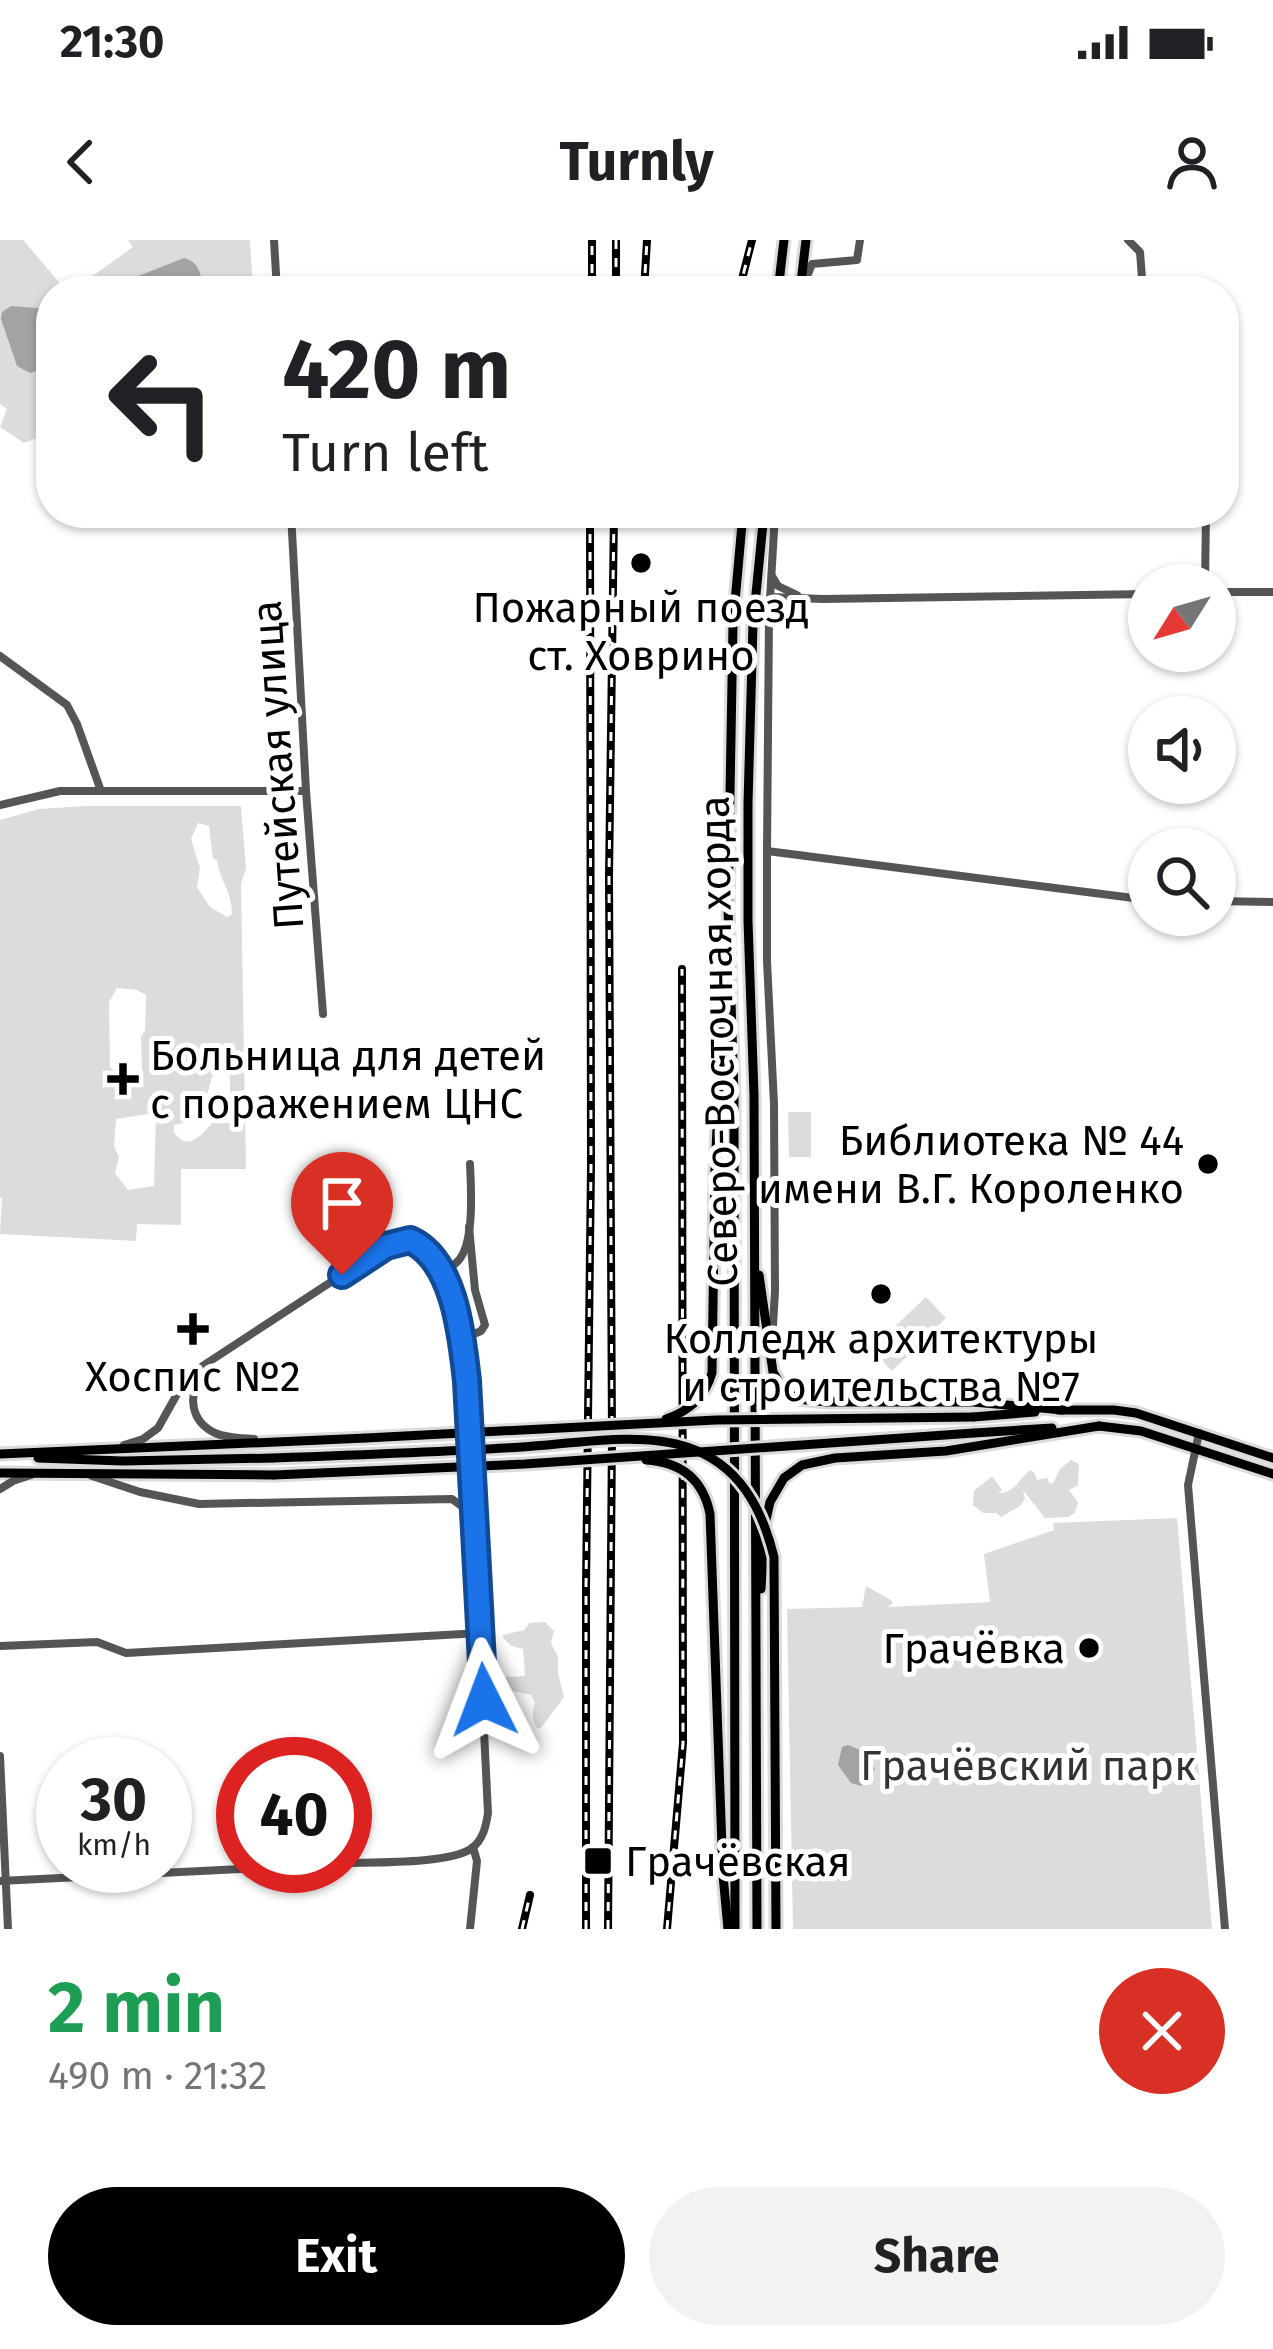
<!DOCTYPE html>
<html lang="en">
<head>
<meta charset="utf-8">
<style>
	:root { --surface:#fff; --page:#f2f2f2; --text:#202124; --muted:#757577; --accent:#000 }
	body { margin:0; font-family:"Fira Sans",sans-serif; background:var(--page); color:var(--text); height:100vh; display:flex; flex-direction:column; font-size:45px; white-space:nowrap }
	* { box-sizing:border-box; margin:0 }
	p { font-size:39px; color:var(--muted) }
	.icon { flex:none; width:66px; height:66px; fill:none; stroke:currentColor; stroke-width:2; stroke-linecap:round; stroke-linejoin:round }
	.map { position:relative; height:1689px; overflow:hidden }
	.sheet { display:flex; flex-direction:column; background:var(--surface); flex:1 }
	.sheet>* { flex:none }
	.top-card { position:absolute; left:36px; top:36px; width:1203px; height:252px; border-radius:48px; box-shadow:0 3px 9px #0004; background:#fff; color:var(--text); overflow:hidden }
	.needle { width:78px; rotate:233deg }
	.fabs { position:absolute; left:1128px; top:324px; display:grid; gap:24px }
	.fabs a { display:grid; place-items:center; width:108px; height:108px; border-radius:50%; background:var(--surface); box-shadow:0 3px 9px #0004; font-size:60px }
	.speed { position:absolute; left:36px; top:1497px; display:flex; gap:24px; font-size:60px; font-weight:700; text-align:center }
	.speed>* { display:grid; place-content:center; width:156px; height:156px; border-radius:50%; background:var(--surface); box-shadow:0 3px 9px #0004; line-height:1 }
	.speed small { font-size:30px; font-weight:400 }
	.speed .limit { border:18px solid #d22; background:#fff; color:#111 }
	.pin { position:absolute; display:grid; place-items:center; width:102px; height:102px; color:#fff; margin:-123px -51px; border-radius:50% 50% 50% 0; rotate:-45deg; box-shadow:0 0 12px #0007 }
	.pin .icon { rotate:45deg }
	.me { position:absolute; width:132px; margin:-66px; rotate:357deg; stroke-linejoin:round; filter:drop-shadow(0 0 9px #0008) }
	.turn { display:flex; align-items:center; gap:42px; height:252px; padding:0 48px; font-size:54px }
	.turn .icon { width:156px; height:156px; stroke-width:2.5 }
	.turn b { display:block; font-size:84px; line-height:102px }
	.round { display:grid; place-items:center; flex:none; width:126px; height:126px; border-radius:63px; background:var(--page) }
	.overview { display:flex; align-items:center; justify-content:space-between; height:204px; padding:0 48px }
	h1 { font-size:72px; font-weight:700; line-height:90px; color:#1e9e55 }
	.cta { display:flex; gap:24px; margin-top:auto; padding:24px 48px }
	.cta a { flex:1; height:138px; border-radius:72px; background:var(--accent); color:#fff; font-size:48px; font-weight:700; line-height:138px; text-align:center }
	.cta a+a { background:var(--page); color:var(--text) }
	.status { display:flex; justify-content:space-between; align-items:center; height:84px; padding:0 60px; background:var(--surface); direction:ltr }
	.status svg { height:33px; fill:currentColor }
	header { display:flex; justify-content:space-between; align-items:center; height:156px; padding:0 48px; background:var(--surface); font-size:54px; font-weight:700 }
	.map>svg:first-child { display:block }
</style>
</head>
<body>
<div class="status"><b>21:30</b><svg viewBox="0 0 49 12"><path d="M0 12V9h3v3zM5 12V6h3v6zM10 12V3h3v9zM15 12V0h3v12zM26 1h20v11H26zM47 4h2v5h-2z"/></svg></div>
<header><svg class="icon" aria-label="back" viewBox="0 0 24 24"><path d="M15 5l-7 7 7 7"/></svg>Turnly<svg class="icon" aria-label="person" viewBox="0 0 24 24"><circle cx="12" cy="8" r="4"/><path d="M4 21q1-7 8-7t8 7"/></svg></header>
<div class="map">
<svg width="1273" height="1689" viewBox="0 0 1273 1689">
	<rect width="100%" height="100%" fill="#fff"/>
	<!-- green -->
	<g fill="#dcdcdc" fill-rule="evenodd">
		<polygon points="0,0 23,0 64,48 87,40 133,7 128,0 250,0 253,51 51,51 51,184 42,196 24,203 0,187 7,169 0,164"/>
		<path d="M85 566H241L246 628 241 644 246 929H181V985L137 984 136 1001 0 994 2 958 0 957V580L39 569ZM198 583 209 586 213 619 217 620C219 640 232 650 232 674L227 677 210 667 197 647 200 628 191 599ZM117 748 137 750 146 755 145 790 141 797 142 834 124 835 110 828 109 762ZM214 830H230V883H212C201 896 187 912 174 892V885L197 880 203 870ZM149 874 156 875 154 946 128 950 115 933 119 917 114 906 116 879Z"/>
		<polygon points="788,872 811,872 811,917 789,917"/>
		<polygon points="926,1057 946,1078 892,1131 871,1109"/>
		<path d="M1071 1220 1079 1224 1078 1245 1069 1250 1078 1262 1075 1273 1068 1277 1045 1278 1023 1250 1025 1259 1020 1266 1001 1277 996 1273H983L973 1265 974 1251 992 1236 1002 1250 998 1253C1014 1254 1019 1239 1030 1230L1034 1232 1037 1240 1047 1238 1050 1244 1053 1243 1060 1229Z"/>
		<polygon points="1177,1278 1212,1689 793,1689 787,1369 862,1367 866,1346 891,1360 893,1363 888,1367 990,1362 984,1314 1054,1290 1053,1283"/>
		<path d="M545 1382 554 1391 551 1403 558 1417V1433L564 1457 541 1488H537C531 1478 532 1473 535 1463L531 1455 505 1449 506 1437 525 1436 523 1409 512 1406 503 1398V1395L524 1390 530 1383Z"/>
	</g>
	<!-- water -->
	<g fill="#a3a3a3">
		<path d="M184 18C200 22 202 36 202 51H107L118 44Z"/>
		<polygon points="11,66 51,69 51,126 30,133 17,126 1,79 2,72"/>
		<polygon points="848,1505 863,1511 875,1529 864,1537 865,1543 861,1546 851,1543 838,1525 842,1507"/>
	</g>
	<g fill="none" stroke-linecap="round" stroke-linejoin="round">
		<defs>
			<g id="major">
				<polyline points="778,51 784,0"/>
				<polyline points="800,51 806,0"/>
				<polyline points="715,931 724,739"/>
				<polyline points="759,1035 773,1132 784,1150 797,1159 827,1162 973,1162 1063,1170"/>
				<polyline points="1058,1170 1114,1170 1136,1173 1273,1218"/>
				<polyline points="973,1177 1035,1172"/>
				<polyline points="1099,1186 1141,1191 1273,1234"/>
				<polyline points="974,1193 1052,1188"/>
				<polyline points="0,1214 366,1198"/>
				<polyline points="38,1218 123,1221 273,1218"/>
				<polyline points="0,1233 274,1235"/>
				<polyline points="761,1349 765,1284 770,1262 784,1238 802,1225 835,1218 946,1211 1099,1186"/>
				<polyline points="723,1635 728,1689"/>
				<polyline points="735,1689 734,856 728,668 733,384 743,273"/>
				<polyline points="757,1689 754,855 748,681 748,563 753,384 764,273"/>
			</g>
		</defs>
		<!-- major casing -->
		<use href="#major" stroke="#dbdbdb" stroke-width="15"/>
		<!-- minor -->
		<g stroke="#555" stroke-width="8">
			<polyline points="274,0 277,51"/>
			<polyline points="1128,0 1140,12 1143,51"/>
			<polyline points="806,39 812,24 857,20 860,0"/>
			<polyline points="291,273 306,551 323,774"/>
			<polyline points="772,336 778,346 797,355"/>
			<polyline points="1205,345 1206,273"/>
			<polyline points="1215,352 1273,352"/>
			<polyline points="770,357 823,359 1149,354"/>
			<polyline points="0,416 67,465 77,484 101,551"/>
			<polyline points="0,565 60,551 306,551"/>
			<polyline points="767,611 1149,660"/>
			<polyline points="1215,661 1273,662"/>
			<path d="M441 1032C445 1030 455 1025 458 1021 475 1003 471 948 470 924"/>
			<polyline points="462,1099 481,1091 485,1085 475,1050 469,987"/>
			<polyline points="772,1103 775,1051 774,864 767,721 767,611 769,376 775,273"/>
			<path d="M205 1129C189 1149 187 1178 213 1192 224 1198 241 1198 254 1199"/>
			<polyline points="1199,1193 1188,1245 1225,1689"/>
			<path d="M124 1205 143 1199 158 1188 181 1147 201 1127 386 1006C449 975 463 1102 467 1141L488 1573C486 1586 483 1600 472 1608 451 1624 374 1622 345 1623"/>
			<polyline points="92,1236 140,1252 199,1264 452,1259 471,1273"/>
			<polyline points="0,1249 13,1241 31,1235"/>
			<polyline points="0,1406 97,1402 126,1413 480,1393"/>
			<polyline points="0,1516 8,1689"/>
			<polyline points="0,1641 299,1626"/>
			<polyline points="470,1689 477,1621 473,1607"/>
		</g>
		<!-- major -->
		<use href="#major" stroke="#000" stroke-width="9"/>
		<defs>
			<g id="rail">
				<polyline points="616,0 616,51"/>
				<polyline points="592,51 592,0"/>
				<polyline points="644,51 647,0"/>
				<polyline points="739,51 752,0"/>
				<polyline points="522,1689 530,1655"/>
				<polyline points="586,1689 586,1348 591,925 590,273"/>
				<polyline points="608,1689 612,1194 609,637 614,273"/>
				<polyline points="667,1689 683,1503 682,729"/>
			</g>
		</defs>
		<!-- rail casing -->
		<use href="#rail" stroke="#000" stroke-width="8"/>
		<!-- rail -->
		<use href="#rail" stroke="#fff" stroke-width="3" stroke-dasharray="9" stroke-linecap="butt"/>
		<defs>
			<g id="major-bridge">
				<path d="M666 1179C690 1171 705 1157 712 1133L715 931"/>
				<polyline points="366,1198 716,1180 973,1177"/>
				<path d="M273 1218C356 1215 439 1212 522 1207 572 1204 640 1191 687 1207 739 1224 762 1268 774 1317L776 1689"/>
				<path d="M646 1220C681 1222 703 1239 710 1274L723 1635"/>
				<polyline points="274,1235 525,1224 974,1193"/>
			</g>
		</defs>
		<!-- major-bridge casing -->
		<use href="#major-bridge" stroke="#dbdbdb" stroke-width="15" stroke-linecap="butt"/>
		<!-- major-bridge -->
		<use href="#major-bridge" stroke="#000" stroke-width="9"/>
	</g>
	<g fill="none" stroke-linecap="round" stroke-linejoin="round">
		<defs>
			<path id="route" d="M342 1035 386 1006 410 1000C455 1020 462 1097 467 1141L484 1460"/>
		</defs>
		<!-- route casing -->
		<use href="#route" stroke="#114b97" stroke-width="30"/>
		<!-- route -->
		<use href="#route" stroke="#1a73e8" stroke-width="21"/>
	</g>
	<!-- markers -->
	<g fill="#000" stroke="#fff" stroke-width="4.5">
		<circle cx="641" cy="323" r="12"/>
		<path d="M117 821h12v12h12v12h-12v12h-12v-12h-12v-12h12z"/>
		<circle cx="1208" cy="924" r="12"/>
		<circle cx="881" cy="1054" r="12"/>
		<path d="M187 1071h12v12h12v12h-12v12h-12v-12h-12v-12h12z"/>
		<circle cx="1089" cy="1408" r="12"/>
		<rect x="583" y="1606" width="30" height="30" rx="6"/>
	</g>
	<g text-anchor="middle" stroke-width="10" stroke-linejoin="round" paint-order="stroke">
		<!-- poi labels -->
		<g font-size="42" fill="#000" stroke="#fff">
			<text x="641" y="382">Пожарный поезд<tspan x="641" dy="48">ст. Ховрино</tspan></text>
			<text x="150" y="830" text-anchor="start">Больница для детей<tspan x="150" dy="48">с поражением ЦНС</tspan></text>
			<text x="1184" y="915" text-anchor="end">Библиотека № 44<tspan x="1184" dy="48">имени В.Г. Короленко</tspan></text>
			<text x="881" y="1113">Колледж архитектуры<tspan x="881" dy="48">и строительства №7</tspan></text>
			<text x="193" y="1151">Хоспис №2</text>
			<text x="1065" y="1423" text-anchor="end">Грачёвка</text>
			<text x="625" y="1636" text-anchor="start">Грачёвская</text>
		</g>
		<!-- street labels -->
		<g font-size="42" fill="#000" stroke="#fff">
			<text transform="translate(277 525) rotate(-94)" y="15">Путейская улица</text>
			<text transform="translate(718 801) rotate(-91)" y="15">Северо-Восточная хорда</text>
		</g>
		<!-- park labels -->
		<g font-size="42" fill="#333" stroke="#fff">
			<text x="1028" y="1540">Грачёвский парк</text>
		</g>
	</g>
</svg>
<div class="fabs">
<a><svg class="needle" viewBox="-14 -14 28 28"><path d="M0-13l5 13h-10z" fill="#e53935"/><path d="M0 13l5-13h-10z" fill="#757577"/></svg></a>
<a><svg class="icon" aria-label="sound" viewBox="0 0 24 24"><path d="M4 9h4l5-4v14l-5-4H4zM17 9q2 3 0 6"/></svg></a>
<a><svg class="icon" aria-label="search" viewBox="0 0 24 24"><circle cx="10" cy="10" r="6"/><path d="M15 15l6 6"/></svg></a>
</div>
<div class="speed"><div>30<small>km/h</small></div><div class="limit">40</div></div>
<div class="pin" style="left:342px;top:1035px;background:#d93025"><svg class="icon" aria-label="arrive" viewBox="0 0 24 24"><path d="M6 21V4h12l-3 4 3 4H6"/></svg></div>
<svg class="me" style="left:484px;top:1460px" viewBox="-20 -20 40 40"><path d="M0-17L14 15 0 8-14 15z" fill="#1a73e8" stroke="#fff" stroke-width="4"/></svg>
<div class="top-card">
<div class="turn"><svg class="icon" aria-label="left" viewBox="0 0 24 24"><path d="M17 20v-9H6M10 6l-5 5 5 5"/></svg><div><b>420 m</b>Turn left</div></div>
</div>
</div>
<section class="sheet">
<div class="overview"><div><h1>2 min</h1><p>490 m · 21:32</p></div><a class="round" style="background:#d93025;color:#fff"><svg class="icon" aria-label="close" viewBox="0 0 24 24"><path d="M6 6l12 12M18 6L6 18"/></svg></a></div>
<div class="cta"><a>Exit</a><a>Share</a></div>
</section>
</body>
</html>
